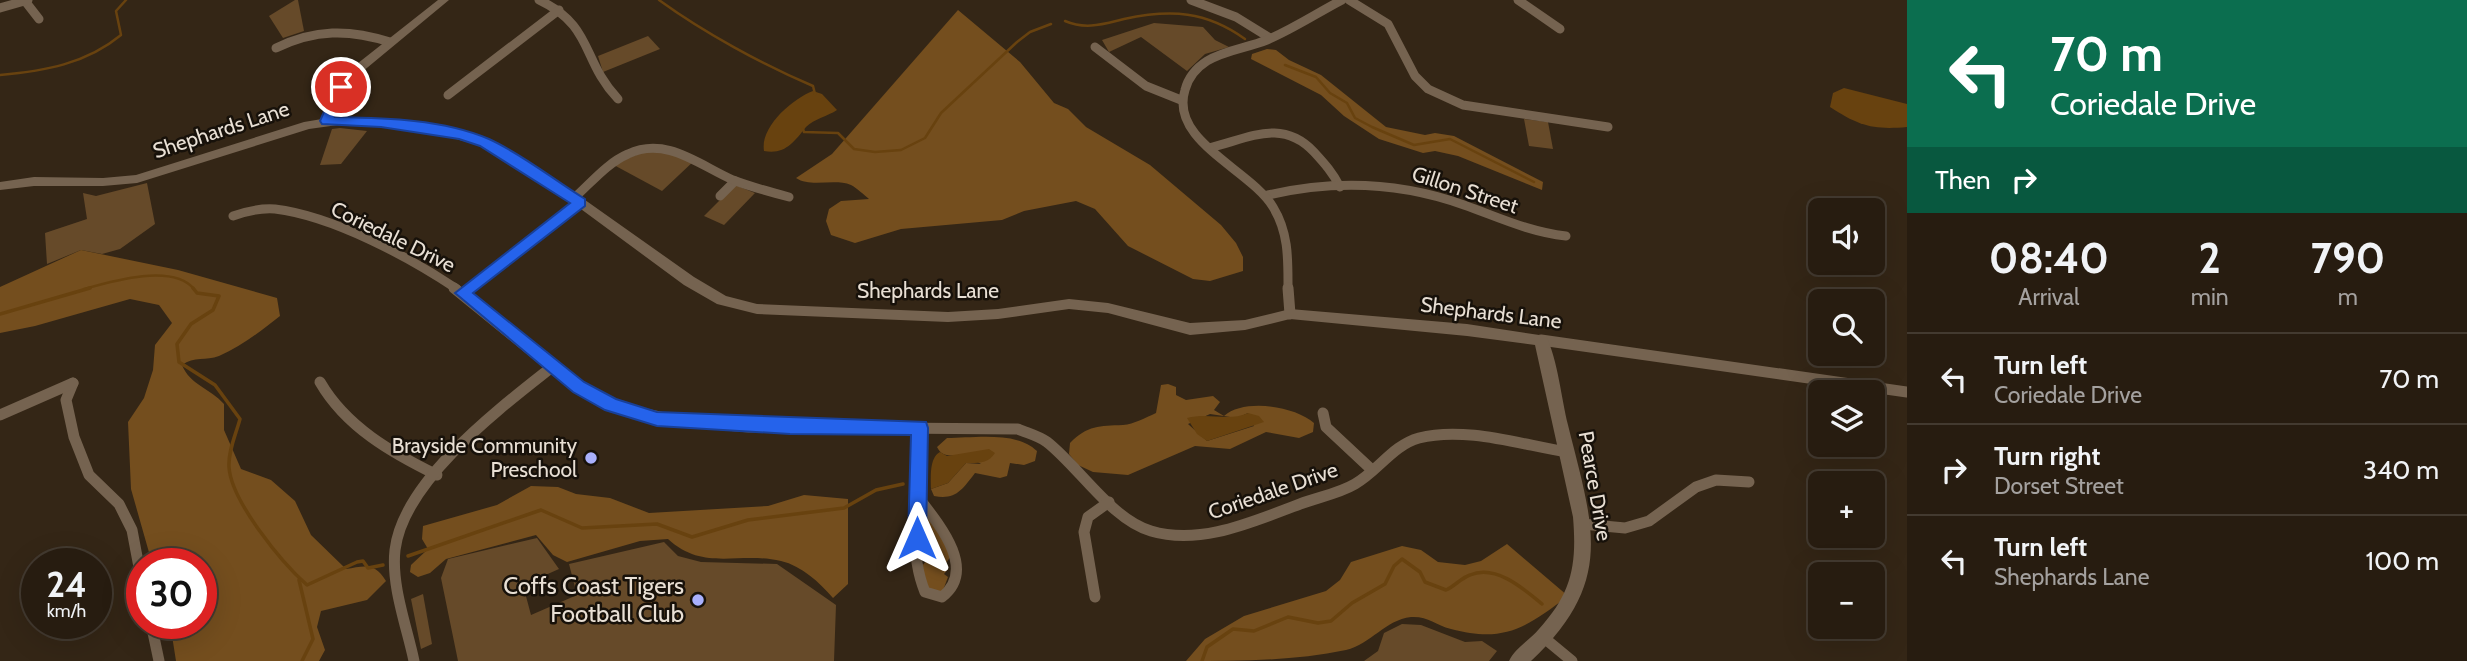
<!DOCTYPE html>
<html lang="en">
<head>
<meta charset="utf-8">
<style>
	:root { --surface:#271c10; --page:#33291e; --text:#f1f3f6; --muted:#a4a19f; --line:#433a30 }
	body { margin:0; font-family:Cabin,sans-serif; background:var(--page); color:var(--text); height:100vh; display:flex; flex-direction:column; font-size:26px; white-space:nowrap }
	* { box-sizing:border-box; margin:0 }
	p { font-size:23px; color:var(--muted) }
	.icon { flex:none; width:38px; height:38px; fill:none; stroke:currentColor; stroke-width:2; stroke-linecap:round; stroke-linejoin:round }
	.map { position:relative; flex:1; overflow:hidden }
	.side { display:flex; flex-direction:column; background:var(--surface); width:560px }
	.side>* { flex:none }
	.hud { background:#0b6e4f; color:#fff; overflow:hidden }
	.controls { position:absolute; left:1808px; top:198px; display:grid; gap:14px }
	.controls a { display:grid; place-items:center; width:77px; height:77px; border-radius:10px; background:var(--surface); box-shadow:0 7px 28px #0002,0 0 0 2px var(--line); font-size:35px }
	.speed { position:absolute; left:21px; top:548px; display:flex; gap:14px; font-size:35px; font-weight:700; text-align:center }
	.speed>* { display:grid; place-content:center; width:91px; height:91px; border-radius:50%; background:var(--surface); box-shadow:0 7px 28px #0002,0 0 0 2px var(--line); line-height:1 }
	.speed small { font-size:18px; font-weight:400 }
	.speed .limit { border:10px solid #d22; background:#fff; color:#111 }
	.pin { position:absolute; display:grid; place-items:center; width:60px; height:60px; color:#fff; margin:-30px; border:4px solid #fff; border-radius:50%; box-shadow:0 2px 7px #0007 }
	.me { position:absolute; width:77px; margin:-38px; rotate:0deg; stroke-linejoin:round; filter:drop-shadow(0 0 5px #0008) }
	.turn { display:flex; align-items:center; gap:24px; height:147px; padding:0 28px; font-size:32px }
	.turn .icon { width:91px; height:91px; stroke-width:2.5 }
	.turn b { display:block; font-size:49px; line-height:60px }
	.then { display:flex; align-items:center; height:66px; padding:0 28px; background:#0003; gap:14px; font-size:26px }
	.eta { display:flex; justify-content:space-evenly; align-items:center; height:119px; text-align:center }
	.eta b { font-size:42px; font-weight:800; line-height:49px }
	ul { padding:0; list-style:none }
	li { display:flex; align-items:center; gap:21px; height:91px; padding:0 28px; border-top:2px solid var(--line) }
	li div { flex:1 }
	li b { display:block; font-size:26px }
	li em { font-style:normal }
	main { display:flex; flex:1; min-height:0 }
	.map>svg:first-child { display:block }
</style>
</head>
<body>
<main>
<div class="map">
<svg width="1907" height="661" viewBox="0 0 1907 661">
	<rect width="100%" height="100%" fill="#342616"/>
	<!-- green -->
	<g fill="#664a29">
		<polygon points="295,0 298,0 304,31 283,38 269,16"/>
		<polygon points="1154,23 1203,27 1215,40 1229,47 1205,54 1187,71 1141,37 1109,52 1102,40"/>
		<polygon points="648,36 660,49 603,72 598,56"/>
		<polygon points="1524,119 1548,122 1553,149 1529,146"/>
		<polygon points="340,128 367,131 341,164 320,165 332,129"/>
		<polygon points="652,149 696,159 662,191 612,164"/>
		<polygon points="147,183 155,224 120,249 102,254 81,250 47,264 45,233 87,219 83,193 96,196"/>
		<polygon points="735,185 755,193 724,225 704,216"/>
		<polygon points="537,538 559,569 523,585 531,615 577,595 569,564 664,542 678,556 701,562 777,564 836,605 834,661 458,661 441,578 448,559"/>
		<polygon points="423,594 432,644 421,649 411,599"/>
		<polygon points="1402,624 1421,625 1465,642 1482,641 1497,651 1489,661 1364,661 1378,651 1384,633"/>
	</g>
	<!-- forest -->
	<g fill="#744e1e" fill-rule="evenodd">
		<path d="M958 10 1020 62 1054 103 1068 109 1086 127 1150 165 1221 225 1236 243 1243 257V271L1210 281 1193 279 1128 246 1095 209 1076 201 1024 211 1002 220 901 229 855 243 831 235 826 221 829 209 841 201 869 199C864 195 857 188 851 185 834 178 811 188 796 178L832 154Z"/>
		<polygon points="1267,49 1276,50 1289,60 1321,75 1386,127 1425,135 1435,133 1454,136 1543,182 1542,190 1458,156 1435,151 1423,153 1379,139 1344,116 1321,95 1251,59 1252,54"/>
		<path d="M81 250 178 270 277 298 280 316C261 331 242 346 219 356 206 361 194 356 182 365 190 385 210 388 224 404V430L241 469 271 480 295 501 311 535 346 569C364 566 375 562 386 581L367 600 321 611 317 627 325 650 319 661H176L170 623H201V564L152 563 131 489 128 422 144 398 153 370 155 345 172 323 159 305 130 299 35 326 0 333V287Z"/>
		<path d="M1168 384 1176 387V395L1186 400 1213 396 1220 402 1214 410 1224 416C1244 398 1295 406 1314 423L1313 432 1299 438 1266 432 1230 449 1195 446 1128 475 1093 472 1078 465 1069 454 1070 443C1088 425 1099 426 1123 425 1134 424 1145 418 1156 413L1161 385ZM1248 413 1254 426 1207 441 1188 424 1210 414 1237 418Z"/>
		<path d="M947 438C974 438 1017 431 1037 451L1035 461 1024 465 1010 463 1007 476 1000 478 975 473C962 490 956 500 934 496L931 489 948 483 966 463 981 464 965 454C953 455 943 459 937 447Z"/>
		<path d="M531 486 558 487 576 494 610 498 649 513 768 506 804 495 848 499V584L833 598C819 582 802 566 781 561 738 551 704 572 668 539L640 541 567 562 553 555 536 535 446 559 430 573 418 577 410 572 411 565 428 549 422 539 423 526 497 505Z"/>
		<polygon points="921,508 942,537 951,556 944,566 948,569 944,574 948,577 942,593 927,588 922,566 932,554 927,545 930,541 926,539 921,546"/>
		<path d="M1507 544 1568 596C1526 628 1504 643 1451 629 1435 625 1428 616 1411 617 1385 620 1371 644 1346 650 1293 661 1240 661 1186 661L1205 639 1244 616 1326 591 1340 580 1351 562 1402 546 1421 550 1438 562 1465 565 1481 561Z"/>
	</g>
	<!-- water -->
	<g fill="#68420f">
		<path d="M1844 88 1907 104V127C1873 130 1859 126 1830 107L1833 93Z"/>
		<path d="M813 91 822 94 837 110C828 116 814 119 806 127 794 142 785 155 764 151 760 127 792 99 813 91Z"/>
		<path d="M1248 413 1259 416 1264 422 1207 441 1197 434 1187 418C1209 412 1228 422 1248 413Z"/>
		<path d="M989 449 995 453C988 464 978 463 966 463L948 483 931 489C931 477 929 458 940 452L947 456Z"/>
	</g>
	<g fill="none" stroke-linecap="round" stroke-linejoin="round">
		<!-- stream-far1 -->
		<g stroke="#68420f" stroke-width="2.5">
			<path d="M659 0C703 32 763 65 813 86L815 94"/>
			<path d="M1065 21C1086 30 1103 24 1124 19 1171 9 1206 11 1245 39"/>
			<polyline points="1285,65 1316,77 1330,93 1347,103 1355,118 1372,127 1414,145 1450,139 1534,182"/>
			<path d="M0 75C44 71 86 64 121 35L116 11 126 0"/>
			<polyline points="803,129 804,132 838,133 854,149 875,152 901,150 925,138 941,113 1017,42 1030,32 1051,24"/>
			<path d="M84 289C112 281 173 263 194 289"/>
		</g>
		<!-- stream -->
		<g stroke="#68420f" stroke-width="3.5">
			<path d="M193 288 197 293 219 296 213 310 191 324 177 344 179 362 215 385 240 419C236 434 228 451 229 467 231 501 282 563 307 585L357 562 363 561 368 568 383 565"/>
			<polyline points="0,314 90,288"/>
			<polyline points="408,556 541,510 582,528 657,524 692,537 748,520 844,508 876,490 903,484"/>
			<polyline points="299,580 313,639 302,661"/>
			<path d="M1202 661 1207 647 1233 629 1254 631 1288 617 1318 623 1331 621 1352 603 1385 584 1394 566 1402 559 1420 572 1425 582 1446 590C1455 586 1461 578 1470 575 1496 564 1524 589 1542 604"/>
		</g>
		<!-- minor-far1 -->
		<g stroke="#756350" stroke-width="9">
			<path d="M539 0C594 26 581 60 618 99"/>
			<polyline points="1191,0 1236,17 1270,38"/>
			<polyline points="1349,0 1388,24 1415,76 1428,89 1463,105 1608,127"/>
			<polyline points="1518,0 1560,29"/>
			<polyline points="25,1 39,19"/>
			<polyline points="0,8 28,0"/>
			<polyline points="1095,47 1146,86 1181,100"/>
			<path d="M276 48C315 29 349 29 390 42"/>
			<polyline points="448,95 559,10"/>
			<path d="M1209 148C1250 138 1282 118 1314 152 1325 164 1333 173 1340 187"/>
			<path d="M1268 195C1333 180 1400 182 1464 205 1498 217 1529 232 1566 236"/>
			<polyline points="720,196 735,181"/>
			<path d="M574 198C591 183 607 163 628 154 666 136 699 165 733 180 751 187 770 192 789 197"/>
			<path d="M233 216C247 211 261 208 275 209 333 216 409 257 457 289"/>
			<polyline points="468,289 580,203"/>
			<path d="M1288 289C1288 260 1289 233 1273 207 1251 170 1169 141 1185 90 1188 78 1196 68 1207 61 1225 50 1247 48 1267 40 1293 29 1317 13 1342 0"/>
		</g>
		<!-- minor -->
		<g stroke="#756350" stroke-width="11">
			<path d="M454 288 565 378 612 403 645 414 679 421 749 427 1018 429C1027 433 1039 436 1047 442 1079 467 1112 520 1151 531 1201 546 1254 521 1300 504 1318 497 1338 494 1355 484 1378 471 1393 445 1419 438 1465 426 1522 445 1567 452"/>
			<polyline points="1288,288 1290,314"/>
			<polyline points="463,293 470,288"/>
			<polyline points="1541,340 1907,392"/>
			<path d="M320 382C346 427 392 453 437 475"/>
			<polyline points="73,383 66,400 74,437 89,475 119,504 132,530 142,583"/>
			<polyline points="1323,413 1326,427 1372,470"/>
			<polyline points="0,415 73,383"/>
			<path d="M917 496C938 523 978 569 942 597L925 592C906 547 917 476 920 428"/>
			<polyline points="1582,524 1625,528 1649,521 1696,487 1716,480 1749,482"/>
			<polyline points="1095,597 1084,532 1088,517 1109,502"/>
			<polyline points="151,623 159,661"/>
			<polyline points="1543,637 1572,661"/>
			<path d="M414 661C407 627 391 586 395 550 403 481 500 408 552 367"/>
		</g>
		<!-- tertiary -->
		<path fill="#756350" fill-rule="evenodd" d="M438 0H449L356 77 346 88 334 118H381L435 125 489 140 578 195 694 277 726 296 757 304 948 312 998 309 1069 299 1108 303 1190 323 1245 320 1290 309 1467 324 1546 336C1558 361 1561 397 1568 425 1593 526 1616 581 1531 661H1509C1515 648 1530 640 1539 629 1572 593 1577 565 1573 517L1535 345 1467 336 1290 319 1245 330 1190 335 1108 313 1069 309 998 319 948 322 757 314 717 304 684 285 570 201 481 146 435 133 381 126 345 124 309 129 137 183 103 186H34L0 190V182L34 177 103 178 136 175 304 122 322 119 335 87 348 71Z"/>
	</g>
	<!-- route -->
	<path fill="#2563eb" stroke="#184099" stroke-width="2" d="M336 84 347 87 335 117C384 118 443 119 489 139 522 154 554 180 585 199V206L473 293 584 382 616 399 657 412 926 422 928 428 926 538 924 544 917 547 910 544 908 538 911 435 790 434 657 426 605 410 573 392 455 293 570 203 480 146 459 139 381 127 322 124 320 121Z"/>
	<!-- markers -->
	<g fill="#a9b0fc" stroke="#17110a" stroke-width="2.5">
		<circle cx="591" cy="458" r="7"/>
		<circle cx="698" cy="600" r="7"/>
	</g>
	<g text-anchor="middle" stroke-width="5" stroke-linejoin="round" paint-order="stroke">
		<!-- street labels -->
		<g font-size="21" fill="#e8dfd4" stroke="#17110a">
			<text transform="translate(221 130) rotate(-18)" y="7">Shephards Lane</text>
			<text transform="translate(1465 190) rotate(18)" y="7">Gillon Street</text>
			<text transform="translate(393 237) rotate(26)" y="7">Coriedale Drive</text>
			<text x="928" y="298">Shephards Lane</text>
			<text transform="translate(1491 313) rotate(7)" y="7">Shephards Lane</text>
			<text transform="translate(1595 486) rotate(80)" y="7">Pearce Drive</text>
			<text transform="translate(1273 491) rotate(-19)" y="7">Coriedale Drive</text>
		</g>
		<!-- poi labels -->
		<g font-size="21" fill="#e8dfd4" stroke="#17110a" text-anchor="end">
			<text x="577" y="453">Brayside Community<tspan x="577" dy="24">Preschool</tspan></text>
		</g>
		<!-- near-poi labels -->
		<g font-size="24" fill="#e8dfd4" stroke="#17110a" text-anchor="end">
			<text x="684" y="594">Coffs Coast Tigers<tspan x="684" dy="28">Football Club</tspan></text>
		</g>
	</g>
</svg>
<div class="controls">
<a><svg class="icon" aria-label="sound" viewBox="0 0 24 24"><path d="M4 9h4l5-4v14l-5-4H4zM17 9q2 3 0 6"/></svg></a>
<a><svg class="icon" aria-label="search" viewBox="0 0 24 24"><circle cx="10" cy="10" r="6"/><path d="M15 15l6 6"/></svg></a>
<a><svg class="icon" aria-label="layers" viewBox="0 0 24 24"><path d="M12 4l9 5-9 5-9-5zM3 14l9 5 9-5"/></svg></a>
<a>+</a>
<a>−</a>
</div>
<div class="speed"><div>24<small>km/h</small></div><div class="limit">30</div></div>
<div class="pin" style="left:341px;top:87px;background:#d93025"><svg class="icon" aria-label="arrive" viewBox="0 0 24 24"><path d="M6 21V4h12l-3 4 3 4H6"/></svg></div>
<svg class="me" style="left:917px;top:538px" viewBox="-20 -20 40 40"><path d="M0-17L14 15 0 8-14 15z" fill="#2563eb" stroke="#fff" stroke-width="4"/></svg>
</div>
<section class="side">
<div class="hud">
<div class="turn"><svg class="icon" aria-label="left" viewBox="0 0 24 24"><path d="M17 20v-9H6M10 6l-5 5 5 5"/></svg><div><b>70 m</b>Coriedale Drive</div></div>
<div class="then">Then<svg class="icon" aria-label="right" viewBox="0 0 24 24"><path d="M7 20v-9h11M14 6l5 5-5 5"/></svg></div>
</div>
<div class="eta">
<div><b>08:40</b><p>Arrival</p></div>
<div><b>2</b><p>min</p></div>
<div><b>790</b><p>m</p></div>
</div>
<ul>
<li><svg class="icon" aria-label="left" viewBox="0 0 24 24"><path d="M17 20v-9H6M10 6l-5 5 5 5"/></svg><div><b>Turn left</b><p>Coriedale Drive</p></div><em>70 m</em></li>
<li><svg class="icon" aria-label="right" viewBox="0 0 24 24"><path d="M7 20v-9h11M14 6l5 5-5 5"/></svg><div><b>Turn right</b><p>Dorset Street</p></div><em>340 m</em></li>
<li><svg class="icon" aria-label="left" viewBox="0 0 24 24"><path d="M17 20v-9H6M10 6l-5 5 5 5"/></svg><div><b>Turn left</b><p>Shephards Lane</p></div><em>100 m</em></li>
</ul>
</section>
</main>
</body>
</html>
